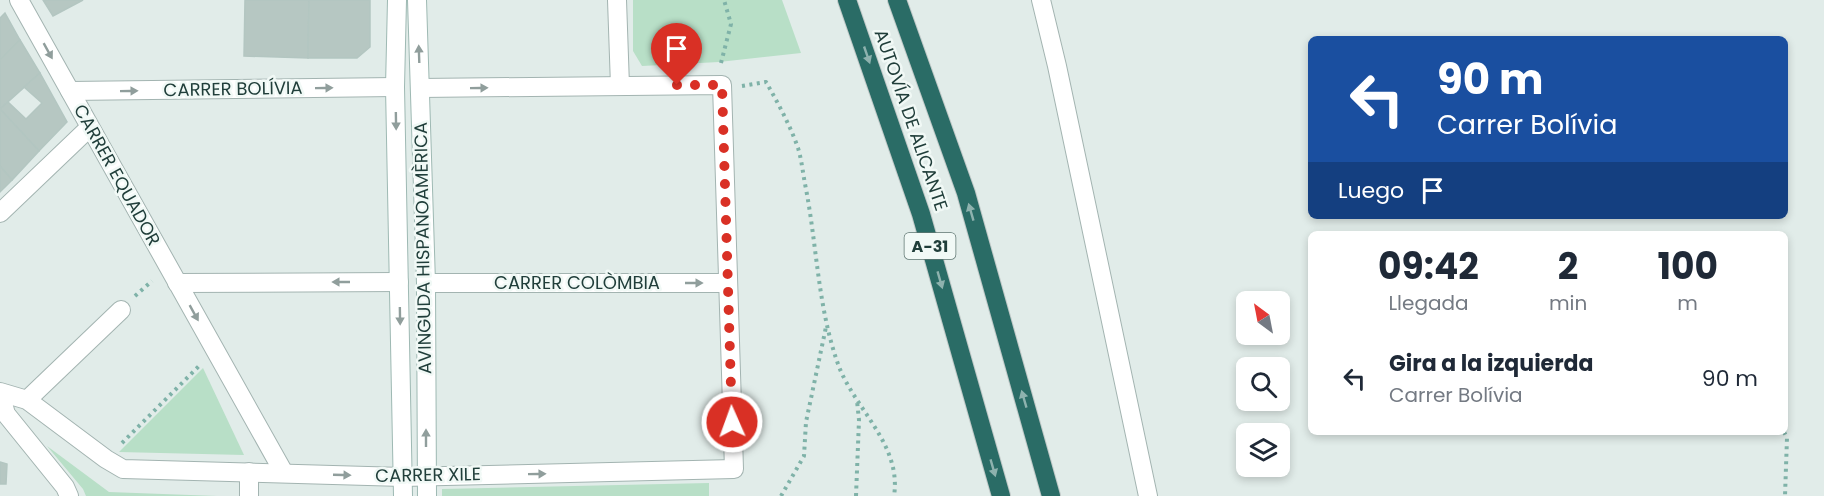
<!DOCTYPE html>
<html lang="es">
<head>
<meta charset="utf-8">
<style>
	:root { --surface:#fff; --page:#f6f6f7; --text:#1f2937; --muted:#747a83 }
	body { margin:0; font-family:Poppins,sans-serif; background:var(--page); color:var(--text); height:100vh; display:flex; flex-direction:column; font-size:22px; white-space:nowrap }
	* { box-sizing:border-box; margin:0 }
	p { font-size:20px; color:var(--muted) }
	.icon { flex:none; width:33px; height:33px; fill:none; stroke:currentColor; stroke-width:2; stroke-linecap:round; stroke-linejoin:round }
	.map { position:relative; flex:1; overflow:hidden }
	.details { position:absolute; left:1308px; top:231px; width:480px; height:204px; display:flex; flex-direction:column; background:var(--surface); border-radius:9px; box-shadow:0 3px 9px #0003 }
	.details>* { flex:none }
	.banner { position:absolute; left:1308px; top:36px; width:480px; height:183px; border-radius:9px; box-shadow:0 3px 9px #0003; background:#1a4fa0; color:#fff; overflow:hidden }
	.needle { width:39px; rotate:328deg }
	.buttons { position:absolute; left:1236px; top:291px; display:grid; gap:12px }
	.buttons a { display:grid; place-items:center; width:54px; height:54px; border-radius:9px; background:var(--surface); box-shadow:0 3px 9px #0003; font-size:30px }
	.pin { position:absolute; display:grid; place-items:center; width:51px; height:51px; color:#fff; margin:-62px -26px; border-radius:50% 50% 50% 0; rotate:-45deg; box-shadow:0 0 6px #0007 }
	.pin .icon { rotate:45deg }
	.me { position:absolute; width:66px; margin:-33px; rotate:358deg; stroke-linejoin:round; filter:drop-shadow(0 0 4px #0008) }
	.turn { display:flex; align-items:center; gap:21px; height:126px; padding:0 30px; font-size:27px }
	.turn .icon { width:78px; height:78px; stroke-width:2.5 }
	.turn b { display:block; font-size:42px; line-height:51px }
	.then { display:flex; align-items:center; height:57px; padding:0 30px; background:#0003; gap:12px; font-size:22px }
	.eta { display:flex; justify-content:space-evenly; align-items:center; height:102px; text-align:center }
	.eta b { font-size:36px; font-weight:700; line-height:42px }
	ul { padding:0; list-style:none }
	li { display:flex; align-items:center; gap:18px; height:90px; padding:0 30px }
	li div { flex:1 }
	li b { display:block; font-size:22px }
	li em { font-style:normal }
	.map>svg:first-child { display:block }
</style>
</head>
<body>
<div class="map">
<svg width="1824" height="496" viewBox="0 0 1824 496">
	<rect width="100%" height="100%" fill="#e1ece9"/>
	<!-- green -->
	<g fill="#b8dfc7">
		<polygon points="633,0 782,0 801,53 719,62 642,66 633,51"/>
		<polygon points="203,368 244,455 119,452"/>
		<polygon points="47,446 109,492 217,496 86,496 83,489"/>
		<polygon points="709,483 709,496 442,496 442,489"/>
	</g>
	<!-- building -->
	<g fill="#b6c7c2" stroke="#b3c6c1" stroke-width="1.5">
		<polygon points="43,0 83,0 53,16"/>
		<polygon points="245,0 309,0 308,58 244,56"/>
		<polygon points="309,0 370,0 370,47 357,58 308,58"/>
		<polygon points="5,13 20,40 0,60 0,18"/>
		<polygon points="20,40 40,73 0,109 0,60"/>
		<polygon points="40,73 67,122 39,151 0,109 8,102 26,119 42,103 24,87"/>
		<polygon points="0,109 39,151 12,180 0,166"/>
		<polygon points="0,166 12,180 0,192"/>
		<polygon points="0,462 7,464 6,484 0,484"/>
	</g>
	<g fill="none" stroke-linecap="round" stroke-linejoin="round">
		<defs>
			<g id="street">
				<polyline points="19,0 284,473"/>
				<polyline points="617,0 620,86"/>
				<polyline points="1041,0 1057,66 1148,496"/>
				<polyline points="70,91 395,87"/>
				<polyline points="0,213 89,128"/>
				<polyline points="177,283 399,282"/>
				<polyline points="426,283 728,283"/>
				<polyline points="0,392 27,400 106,459 123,469 403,477 734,469 722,85 420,88"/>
				<polyline points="0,393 6,414 65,487 69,496"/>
				<polyline points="27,400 121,310"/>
				<polyline points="249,472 249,496"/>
			</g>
			<g id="secondary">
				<polyline points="397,0 395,87 403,496"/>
				<polyline points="417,0 426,283 427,496"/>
			</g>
			<g id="highway">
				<polyline points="847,0 921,214 1001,496"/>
				<polyline points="897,0 966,193 1051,496"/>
			</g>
		</defs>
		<!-- street casing -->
		<use href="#street" stroke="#a3b4b1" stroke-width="20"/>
		<!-- secondary casing -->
		<use href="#secondary" stroke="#9eb9b3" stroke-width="20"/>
		<!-- highway casing -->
		<use href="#highway" stroke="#c1c9c8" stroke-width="20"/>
		<!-- path -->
		<g stroke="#7fb2a8" stroke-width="4" stroke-dasharray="3 4.5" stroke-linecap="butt">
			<polyline points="721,63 731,24 724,0"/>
			<path d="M742 86 766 82C778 103 790 125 798 148 802 161 803 175 806 189 817 247 818 308 838 364 854 409 902 444 894 496"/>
			<polyline points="135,296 152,281"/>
			<polyline points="1784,432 1787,438 1785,496"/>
			<polyline points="122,443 199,366"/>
			<polyline points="781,496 804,456 806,422 826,327"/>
			<polyline points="856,496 859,420 857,401"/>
		</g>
		<!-- street -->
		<use href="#street" stroke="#fff" stroke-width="18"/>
		<!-- secondary -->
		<use href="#secondary" stroke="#fff" stroke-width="18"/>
		<!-- highway -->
		<use href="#highway" stroke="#2a6c66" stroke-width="18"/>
	</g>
	<!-- one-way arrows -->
	<defs><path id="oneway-solid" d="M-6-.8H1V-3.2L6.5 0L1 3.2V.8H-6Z" transform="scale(1.5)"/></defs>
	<g fill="#909e9c">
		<use href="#oneway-solid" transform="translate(48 51) rotate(61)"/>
		<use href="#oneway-solid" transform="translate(419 54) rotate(-92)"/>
		<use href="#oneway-solid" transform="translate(324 88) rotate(-1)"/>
		<use href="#oneway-solid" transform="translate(479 88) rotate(-1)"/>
		<use href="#oneway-solid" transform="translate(129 91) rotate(-1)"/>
		<use href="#oneway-solid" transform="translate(396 121) rotate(89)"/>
		<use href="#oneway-solid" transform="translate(341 282) rotate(180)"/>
		<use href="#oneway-solid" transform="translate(694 283)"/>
		<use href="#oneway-solid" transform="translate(194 313) rotate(61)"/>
		<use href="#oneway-solid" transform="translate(400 316) rotate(89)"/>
		<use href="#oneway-solid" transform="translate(426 438) rotate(-90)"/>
		<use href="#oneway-solid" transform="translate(537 474) rotate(-1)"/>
		<use href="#oneway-solid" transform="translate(342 475) rotate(2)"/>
	</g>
	<g fill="#8eb2ae">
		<use href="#oneway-solid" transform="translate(867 55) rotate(71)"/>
		<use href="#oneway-solid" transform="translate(971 212) rotate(-106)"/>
		<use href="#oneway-solid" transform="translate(940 280) rotate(74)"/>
		<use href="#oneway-solid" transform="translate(1024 399) rotate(-106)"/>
		<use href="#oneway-solid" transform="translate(993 468) rotate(74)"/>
	</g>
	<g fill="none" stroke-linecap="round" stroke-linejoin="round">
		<!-- route -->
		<polyline stroke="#d93025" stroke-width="10" stroke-dasharray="0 18" points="677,85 722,85 732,422"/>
	</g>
	<g text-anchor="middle" stroke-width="5" stroke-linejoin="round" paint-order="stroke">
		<!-- shield labels -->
		<rect fill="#f1f9f6" stroke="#5f7672" stroke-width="1.5" x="904.5" y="233" width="51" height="26" rx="4.5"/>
		<g font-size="16" font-weight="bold" fill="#203e3a">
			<text x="930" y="252">A-31</text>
		</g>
		<!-- street labels -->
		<g font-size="18" fill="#203e3a" stroke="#f1f9f6">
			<text transform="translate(233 89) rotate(-1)" y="6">CARRER BOLÍVIA</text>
			<text transform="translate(911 120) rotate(71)" y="6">AUTOVÍA DE ALICANTE</text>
			<text transform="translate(117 175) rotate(61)" y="6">CARRER EQUADOR</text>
			<text transform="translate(423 248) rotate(-91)" y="6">AVINGUDA HISPANOAMÈRICA</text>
			<text x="577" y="289">CARRER COLÒMBIA</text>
			<text transform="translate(428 475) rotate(-1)" y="6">CARRER XILE</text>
		</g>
	</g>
</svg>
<div class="buttons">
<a><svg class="needle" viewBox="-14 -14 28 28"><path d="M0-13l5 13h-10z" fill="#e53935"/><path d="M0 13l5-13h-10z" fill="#747a83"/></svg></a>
<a><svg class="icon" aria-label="search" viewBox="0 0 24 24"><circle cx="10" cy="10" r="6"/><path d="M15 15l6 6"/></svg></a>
<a><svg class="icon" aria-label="layers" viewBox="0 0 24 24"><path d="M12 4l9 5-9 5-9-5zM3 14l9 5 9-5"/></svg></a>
</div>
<div class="pin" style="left:677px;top:85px;background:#d93025"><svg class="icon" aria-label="arrive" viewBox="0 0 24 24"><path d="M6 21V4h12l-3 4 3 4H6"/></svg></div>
<svg class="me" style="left:732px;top:422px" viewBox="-20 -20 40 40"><circle r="17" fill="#d93025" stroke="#fff" stroke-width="3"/><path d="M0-11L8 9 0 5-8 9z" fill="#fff"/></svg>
<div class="banner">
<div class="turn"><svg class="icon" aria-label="left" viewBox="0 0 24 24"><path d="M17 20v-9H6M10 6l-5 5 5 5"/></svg><div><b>90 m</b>Carrer Bolívia</div></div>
<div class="then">Luego<svg class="icon" aria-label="arrive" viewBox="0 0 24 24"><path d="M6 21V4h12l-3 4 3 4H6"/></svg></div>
</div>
<section class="details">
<div class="eta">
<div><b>09:42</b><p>Llegada</p></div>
<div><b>2</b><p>min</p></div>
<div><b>100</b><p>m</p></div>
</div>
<ul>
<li><svg class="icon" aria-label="left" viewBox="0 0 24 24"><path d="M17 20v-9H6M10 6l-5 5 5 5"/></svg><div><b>Gira a la izquierda</b><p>Carrer Bolívia</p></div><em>90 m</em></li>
</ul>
</section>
</div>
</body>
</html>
